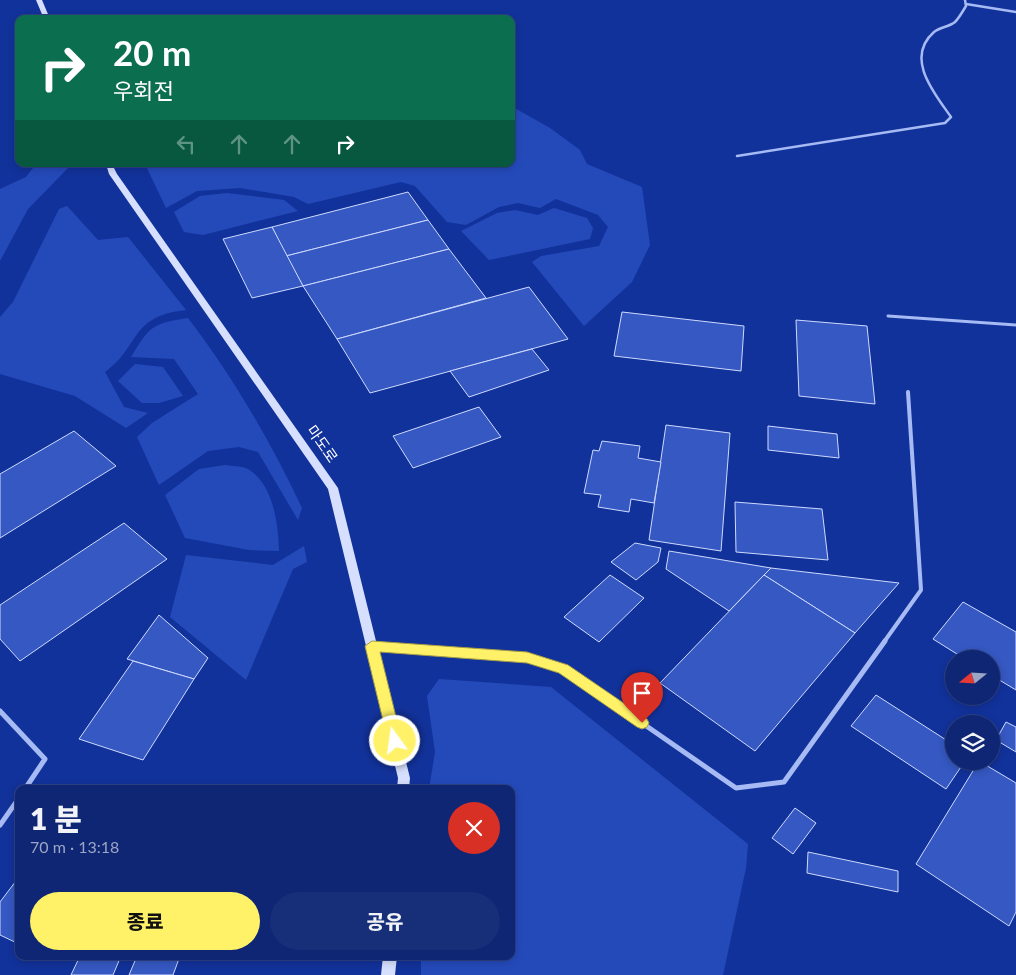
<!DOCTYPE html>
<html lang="ko">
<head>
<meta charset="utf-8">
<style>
	:root { --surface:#0e2674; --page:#172e79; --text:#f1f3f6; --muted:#9ba5c5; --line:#2e4386; --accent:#fff269 }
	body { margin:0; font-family:Lato,"Noto Sans KR",sans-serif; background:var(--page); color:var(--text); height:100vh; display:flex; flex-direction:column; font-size:19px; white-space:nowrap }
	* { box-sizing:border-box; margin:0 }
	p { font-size:16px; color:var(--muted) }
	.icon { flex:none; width:28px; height:28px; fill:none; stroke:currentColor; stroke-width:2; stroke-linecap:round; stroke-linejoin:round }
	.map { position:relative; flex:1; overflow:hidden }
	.sheet { position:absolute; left:15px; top:785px; width:500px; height:175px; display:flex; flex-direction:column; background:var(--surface); border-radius:10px; box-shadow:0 2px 8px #0003,0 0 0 1px var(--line) }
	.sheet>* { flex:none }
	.banner { position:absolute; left:15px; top:15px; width:500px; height:152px; border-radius:10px; box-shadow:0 2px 8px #0003,0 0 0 1px var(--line); background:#0b6e4f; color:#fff; overflow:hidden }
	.needle { width:32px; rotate:252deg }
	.fabs { position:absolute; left:945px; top:650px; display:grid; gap:10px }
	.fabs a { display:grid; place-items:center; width:55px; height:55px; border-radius:50%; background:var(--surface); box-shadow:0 2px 8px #0003,0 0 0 1px var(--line); font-size:25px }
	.pin { position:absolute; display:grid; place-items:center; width:42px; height:42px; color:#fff; margin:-51px -21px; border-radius:50% 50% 50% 0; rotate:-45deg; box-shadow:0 0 5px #0007 }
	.pin .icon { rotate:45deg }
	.me { position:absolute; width:55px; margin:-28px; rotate:346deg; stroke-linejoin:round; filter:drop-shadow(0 0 4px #0008) }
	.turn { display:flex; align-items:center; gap:18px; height:105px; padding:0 15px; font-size:22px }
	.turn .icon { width:65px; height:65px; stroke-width:2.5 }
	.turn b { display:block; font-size:35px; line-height:42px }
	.lanes { display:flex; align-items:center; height:48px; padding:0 15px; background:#0003; justify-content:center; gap:25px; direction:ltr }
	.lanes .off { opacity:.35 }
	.round { display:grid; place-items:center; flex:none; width:52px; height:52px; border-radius:26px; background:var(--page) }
	.headline { display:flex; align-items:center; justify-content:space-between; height:85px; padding:0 15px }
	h1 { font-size:30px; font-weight:800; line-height:38px }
	.button { display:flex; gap:10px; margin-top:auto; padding:10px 15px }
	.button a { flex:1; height:58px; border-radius:30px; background:var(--accent); color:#111; font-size:20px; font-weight:800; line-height:58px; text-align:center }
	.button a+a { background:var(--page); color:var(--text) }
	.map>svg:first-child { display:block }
</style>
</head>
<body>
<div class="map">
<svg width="1016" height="975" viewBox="0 0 1016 975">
	<rect width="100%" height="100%" fill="#12329b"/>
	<!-- green -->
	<g fill="#244aba">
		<polygon points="511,106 550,128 580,150 587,164 642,187 650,245 632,282 584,326 532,262 541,256 599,246 608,227 598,215 556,199 540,208 518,203 499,207 466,225 447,222 415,186 401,182 308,204 294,197 240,188 197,191 166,208 145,164 511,164"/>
		<polygon points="36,164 70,166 28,209 0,261 0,189 26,177"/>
		<polygon points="227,193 284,200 298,211 203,235 184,232 174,212 200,196"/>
		<path d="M67 206 98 240 128 237 186 310C129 316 141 346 105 372L124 407 148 413 126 428 75 396 0 374V317L13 302 59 209Z"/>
		<polygon points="554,208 587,218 593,228 590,239 489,260 461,231 497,213 515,210 538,215"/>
		<path d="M188 318C233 377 271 442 302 508L298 520 258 452 239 447 208 451 159 485 137 437 152 423 198 394 174 359 131 357C149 327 152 323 188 318Z"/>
		<polygon points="135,364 163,367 183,396 159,403 142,403 118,381"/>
		<path d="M225 465C232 466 242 466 248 469 274 485 278 524 279 551L249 550 185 538 165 495 199 469Z"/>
		<polygon points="304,546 307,562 293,569 246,680 170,617 186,555 273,565"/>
		<polygon points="439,679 551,687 748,844 746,868 723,975 421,975 421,956 511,956 511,789 429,789 435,752 427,696"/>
	</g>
	<!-- building -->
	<g fill="#3558c2" stroke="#cedafe">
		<polygon points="408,192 428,220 286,256 272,227"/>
		<polygon points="428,220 449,249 303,286 286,256"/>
		<polygon points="272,227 303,286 252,298 223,239"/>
		<polygon points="449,249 486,298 337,339 303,286"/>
		<polygon points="529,287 568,339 370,393 337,339"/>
		<polygon points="622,312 744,326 741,371 614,356"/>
		<polygon points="796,320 867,326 875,404 799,396"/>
		<polygon points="532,349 549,370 469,397 450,371"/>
		<polygon points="479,407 501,437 413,468 393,436"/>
		<polygon points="666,425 730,433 721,551 649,540"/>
		<polygon points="768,426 837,434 839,458 768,450"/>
		<polygon points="74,431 116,466 0,538 0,474"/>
		<polygon points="602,441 640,446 638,458 661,462 654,503 631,499 629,512 598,507 601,495 584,493 593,450 599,451"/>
		<polygon points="735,502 822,509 828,560 736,552"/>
		<polygon points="124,523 167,559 20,661 0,639 0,605"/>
		<polygon points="635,543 661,548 658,562 636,580 611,562"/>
		<polygon points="669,551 771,568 729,611 666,569"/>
		<polygon points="771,568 899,583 855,633 764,575"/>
		<polygon points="610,575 644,598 599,642 564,617"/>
		<polygon points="764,575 855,633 755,751 660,683"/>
		<polygon points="963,602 1016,632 1016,690 991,675 991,659 965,659 933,639"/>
		<polygon points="159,615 208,658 194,679 127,659"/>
		<polygon points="133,661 194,679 143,760 79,739"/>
		<polygon points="876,695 954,745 954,761 965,761 946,789 851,726"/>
		<polygon points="1006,722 1016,727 1016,752 996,740"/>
		<polygon points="979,761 1016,783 1016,912 1009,926 916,864"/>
		<polygon points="795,808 816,823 793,854 772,838"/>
		<polygon points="808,852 898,871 898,892 807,873"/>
		<polygon points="19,877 19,944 0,935 0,902"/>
		<polygon points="80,956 121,956 113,975 71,975"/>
		<polygon points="137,956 180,956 173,975 129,975"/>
	</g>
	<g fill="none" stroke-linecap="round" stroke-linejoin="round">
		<!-- service-far3 -->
		<g stroke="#a6baf4" stroke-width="2.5">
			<polyline points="966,4 1016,12"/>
			<path d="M737 156 945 123 951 117C935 94 904 58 934 32 940 27 949 27 955 22 959 18 963 11 966 6L965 0"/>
		</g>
		<!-- service-far2 -->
		<polyline stroke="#a6baf4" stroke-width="3" points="888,316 1016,325"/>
		<!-- service-far1 -->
		<polyline stroke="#a6baf4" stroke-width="4" points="884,642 921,590 908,392"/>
		<!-- service -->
		<g stroke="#a6baf4" stroke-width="5">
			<polyline points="374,647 527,657 564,669 736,788 784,782 885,641"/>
			<polyline points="0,711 45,759 25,789"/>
			<polyline points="0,825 19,798"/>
		</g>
		<!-- secondary -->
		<g fill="#d6dffd" fill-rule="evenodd">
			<polygon points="36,0 42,0 50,19 44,19"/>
			<polygon points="106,164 112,164 117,174 338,488 410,778 409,789 397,789 398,778 328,489 109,174"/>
			<polygon points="383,956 397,956 395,975 381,975"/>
		</g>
	</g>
	<!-- route -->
	<polygon fill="#fff269" stroke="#a69d44" points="372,641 527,652 568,665 647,719 649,723 647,727 642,729 637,727 559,673 527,663 380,652 402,741 400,745 395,747 390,745 388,741 365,646"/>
	<g text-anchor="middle" stroke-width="5" stroke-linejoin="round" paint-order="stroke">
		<!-- street labels -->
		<g font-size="15" fill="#fff" stroke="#12329b">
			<text transform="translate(322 444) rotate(55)" y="5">마도로</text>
		</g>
	</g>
</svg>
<div class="fabs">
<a><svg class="needle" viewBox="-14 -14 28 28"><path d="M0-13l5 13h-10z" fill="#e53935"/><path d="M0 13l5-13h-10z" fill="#9ba5c5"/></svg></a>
<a><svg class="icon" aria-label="layers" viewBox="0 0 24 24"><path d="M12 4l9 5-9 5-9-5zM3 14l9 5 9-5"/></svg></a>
</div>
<div class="pin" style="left:642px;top:723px;background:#d93025"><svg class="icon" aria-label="arrive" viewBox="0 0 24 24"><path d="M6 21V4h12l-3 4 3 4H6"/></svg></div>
<svg class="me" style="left:395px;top:741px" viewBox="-20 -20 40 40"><circle r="17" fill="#fff269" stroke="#fff" stroke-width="3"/><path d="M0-11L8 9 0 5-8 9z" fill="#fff"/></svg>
<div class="banner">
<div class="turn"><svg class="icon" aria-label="right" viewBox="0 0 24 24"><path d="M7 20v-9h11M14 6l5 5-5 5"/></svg><div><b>20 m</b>우회전</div></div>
<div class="lanes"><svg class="icon off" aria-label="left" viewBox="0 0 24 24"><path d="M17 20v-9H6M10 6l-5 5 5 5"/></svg><svg class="icon off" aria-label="ahead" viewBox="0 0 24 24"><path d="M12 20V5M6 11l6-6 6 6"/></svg><svg class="icon off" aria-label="ahead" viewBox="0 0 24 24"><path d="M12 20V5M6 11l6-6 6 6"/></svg><svg class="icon" aria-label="right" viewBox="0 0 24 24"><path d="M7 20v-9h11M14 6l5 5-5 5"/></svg></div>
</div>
<section class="sheet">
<div class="headline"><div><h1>1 분</h1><p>70 m · 13:18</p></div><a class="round" style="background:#d93025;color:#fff"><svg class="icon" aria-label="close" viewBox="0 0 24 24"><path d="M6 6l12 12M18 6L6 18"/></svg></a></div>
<div class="button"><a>종료</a><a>공유</a></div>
</section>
</div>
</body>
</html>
